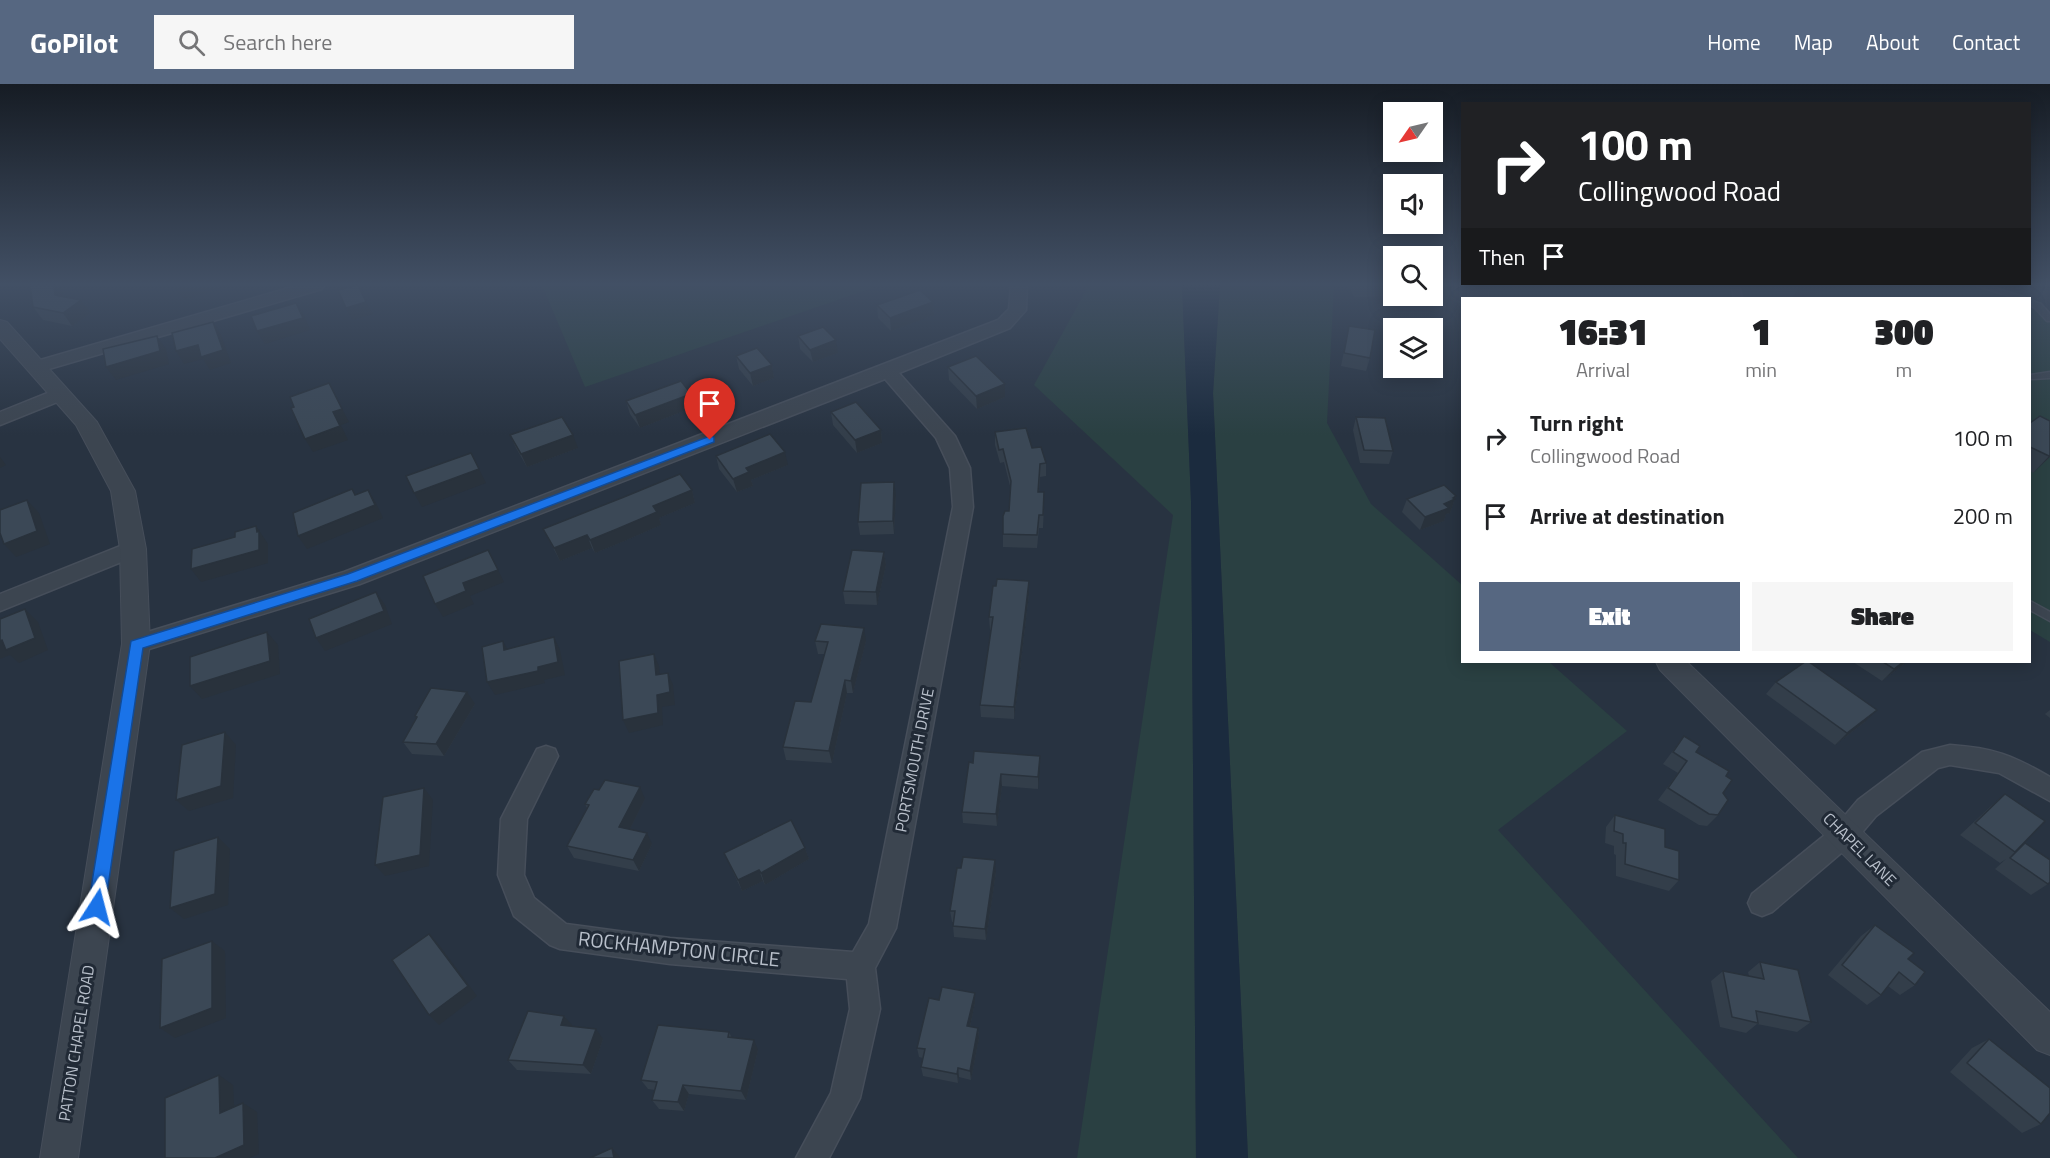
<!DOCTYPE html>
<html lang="en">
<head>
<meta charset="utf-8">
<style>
	:root { --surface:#fff; --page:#f6f6f6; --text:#202124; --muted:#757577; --accent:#566781 }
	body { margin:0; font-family:"Titillium Web",sans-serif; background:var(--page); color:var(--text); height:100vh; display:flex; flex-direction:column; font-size:22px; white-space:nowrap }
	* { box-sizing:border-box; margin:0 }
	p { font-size:20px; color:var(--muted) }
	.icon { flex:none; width:33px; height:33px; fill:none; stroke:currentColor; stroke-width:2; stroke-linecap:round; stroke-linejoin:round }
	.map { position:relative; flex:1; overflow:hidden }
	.sheet { position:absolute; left:1461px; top:213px; width:570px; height:366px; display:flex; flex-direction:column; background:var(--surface); border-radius:0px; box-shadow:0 3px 15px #0003 }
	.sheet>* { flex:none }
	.banner { position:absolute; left:1461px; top:18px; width:570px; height:183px; border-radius:0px; box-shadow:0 3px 15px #0003; background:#202124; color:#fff; overflow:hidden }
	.needle { width:39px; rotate:236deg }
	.tools { position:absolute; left:1383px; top:18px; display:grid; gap:12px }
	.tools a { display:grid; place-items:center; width:60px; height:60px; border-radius:0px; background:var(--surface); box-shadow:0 3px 15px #0003; font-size:30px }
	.pin { position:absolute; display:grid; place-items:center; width:51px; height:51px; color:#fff; margin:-62px -26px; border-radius:50% 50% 50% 0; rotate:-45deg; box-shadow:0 0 6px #0007 }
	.pin .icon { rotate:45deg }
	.me { position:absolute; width:66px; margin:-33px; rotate:9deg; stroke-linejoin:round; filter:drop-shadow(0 0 4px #0008) }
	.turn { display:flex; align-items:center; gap:21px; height:126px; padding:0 18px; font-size:27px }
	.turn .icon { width:78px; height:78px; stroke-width:2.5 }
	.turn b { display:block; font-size:42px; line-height:51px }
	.then { display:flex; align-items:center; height:57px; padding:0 18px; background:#0003; gap:12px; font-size:22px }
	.eta { display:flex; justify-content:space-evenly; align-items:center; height:102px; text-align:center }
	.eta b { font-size:36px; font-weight:800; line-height:42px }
	.cta { display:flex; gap:12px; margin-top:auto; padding:12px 18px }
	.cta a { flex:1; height:69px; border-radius:0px; background:var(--accent); color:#fff; font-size:24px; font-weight:800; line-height:69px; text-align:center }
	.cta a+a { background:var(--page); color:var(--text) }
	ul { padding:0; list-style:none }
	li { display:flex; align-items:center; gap:18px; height:78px; padding:0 18px }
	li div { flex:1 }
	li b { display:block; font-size:22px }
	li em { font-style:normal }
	header { display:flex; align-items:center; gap:36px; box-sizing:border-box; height:84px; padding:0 30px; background:var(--accent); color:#fff }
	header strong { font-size:28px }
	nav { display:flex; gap:33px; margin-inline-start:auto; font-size:21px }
	.search { width:420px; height:54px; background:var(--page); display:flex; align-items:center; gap:15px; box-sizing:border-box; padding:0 21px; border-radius:0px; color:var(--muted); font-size:22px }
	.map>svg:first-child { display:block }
</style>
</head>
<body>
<header>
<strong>GoPilot</strong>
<div class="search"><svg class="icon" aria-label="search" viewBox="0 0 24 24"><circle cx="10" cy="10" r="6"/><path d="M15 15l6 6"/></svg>Search here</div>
<nav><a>Home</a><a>Map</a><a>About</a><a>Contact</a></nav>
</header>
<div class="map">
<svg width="2050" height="1074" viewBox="0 0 2050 1074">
	<rect width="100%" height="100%" fill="#283341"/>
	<!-- green -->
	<g fill="#2a4042">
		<polygon points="542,201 881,201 585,303"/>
		<polygon points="1089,201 1182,201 1191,417 1196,1074 1077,1074 1173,431 1034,301"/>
		<polygon points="1220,201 1334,201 1327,339 1371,420 1462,501 1462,578 1549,578 1627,647 1498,746 1798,1074 1248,1074 1213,309"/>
		<polygon points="1487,201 1980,201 2009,214 1485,214"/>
		<polygon points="2030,224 2050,234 2050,558 2030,546"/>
	</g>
	<!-- water -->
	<polygon fill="#1b2b3e" points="1182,201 1220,201 1213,309 1248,1074 1196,1074 1191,417"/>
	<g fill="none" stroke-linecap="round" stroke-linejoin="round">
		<defs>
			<g id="service">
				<polygon points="1731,201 1739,201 1742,214 1734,214"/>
				<polygon points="1975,201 1987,201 2026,214 2015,214"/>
				<polygon points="2030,216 2041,220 2050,230 2050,237 2047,237 2035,224 2030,221"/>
				<polygon points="2050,288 2050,294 2030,295 2030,291"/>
				<polygon points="2030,517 2050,528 2050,537 2030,526"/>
			</g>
			<g id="minor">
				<polygon points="299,201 324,201 322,205 42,287 30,287 27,283 30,279"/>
				<polygon points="1011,201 1027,201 1026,226 1010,244 899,289 955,352 970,384 973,423 896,844 875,884 880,925 860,1014 829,1074 796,1074 831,1009 850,925 847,895 670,880 560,865 550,861 514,832 498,791 501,735 537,665 546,662 555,665 558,672 527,735 524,791 534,814 566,840 670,854 853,868 869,840 953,423 950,384 936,354 885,295 360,500 136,569 128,566 125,560 128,554 344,488 998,236 1009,225"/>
				<polygon points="60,304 67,306 69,310 67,314 0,341 0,328"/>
				<polygon points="133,457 141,460 144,465 141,470 0,527 0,510"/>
				<path d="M1950 661C1994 664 2012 671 2050 693V717L1999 689 1950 681 1938 684 1876 732 1854 758 1772 828 1762 832 1752 828 1748 819 1752 810 1836 742 1858 716 1922 668Z"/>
			</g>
			<g id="tertiary">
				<polygon points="1469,201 1489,201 1488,214 1468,214"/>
				<polygon points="0,236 7,238 97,338 135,407 146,465 150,560 78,1074 40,1074 122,560 120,465 111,407 76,341 0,255"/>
				<polygon points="1656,578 1687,578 2050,928 2050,971 2037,966 1660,586"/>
			</g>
		</defs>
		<!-- service casing -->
		<use href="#service" stroke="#464e5a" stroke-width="3"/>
		<!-- minor casing -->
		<use href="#minor" stroke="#464e5a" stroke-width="3"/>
		<!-- tertiary casing -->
		<use href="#tertiary" stroke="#464e5a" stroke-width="2"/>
		<!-- service -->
		<use href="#service" fill="#3c4550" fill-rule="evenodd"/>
		<!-- minor -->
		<use href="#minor" fill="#3c4550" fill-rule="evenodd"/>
		<!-- tertiary -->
		<use href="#tertiary" fill="#3c4550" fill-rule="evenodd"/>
	</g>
	<!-- wall -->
	<g fill="#333e4a">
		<polygon points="1348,201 1394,201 1394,206 1392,212 1354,213"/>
		<polygon points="1764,201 1844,201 1800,214 1786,214"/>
		<polygon points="63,213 81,216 91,229 72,242 43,236 33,223"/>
		<polygon points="933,218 934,231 891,247 878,234 877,221"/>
		<polygon points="1349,242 1370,274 1366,287 1341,282"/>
		<polygon points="798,252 838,269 813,278 800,265"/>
		<polygon points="736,272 772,281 774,294 753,302 739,285"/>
		<polygon points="948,283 1005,313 977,325 949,296"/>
		<polygon points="626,317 694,323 640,344 630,330"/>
		<polygon points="831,328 881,346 882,359 857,369 833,341"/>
		<polygon points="1356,333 1393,367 1389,380 1360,379 1353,346"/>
		<polygon points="2050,337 2050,373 2033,389 2030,387 2030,339"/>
		<polygon points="995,348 1032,364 1046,379 1046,392 1040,393 1039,408 1044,408 1044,421 1043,444 1039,444 1037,464 1003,463 1003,432 1009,427 1011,406 1004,378 1000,379 995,361"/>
		<polygon points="510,351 578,364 527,383 516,364"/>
		<polygon points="716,372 788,381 751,396 753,402 737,408 719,385"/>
		<polygon points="692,406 695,419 659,434 661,441 622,458 595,469 592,464 560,477 543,445"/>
		<polygon points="896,411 894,450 860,451 858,438"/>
		<polygon points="1456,412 1450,429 1446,430 1444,437 1420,446 1402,428 1407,415"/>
		<polygon points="884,468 886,481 877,521 845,520 843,507"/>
		<polygon points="1029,497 1029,510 1014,635 981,633 980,621 991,546 990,546 989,533"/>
		<polygon points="815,557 866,557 853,609 847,609 832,679 786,676 783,663 811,618 825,570 818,570"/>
		<polygon points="1853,578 1907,578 1882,597"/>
		<polygon points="1776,598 1865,638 1835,661 1766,610"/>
		<polygon points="475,620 444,672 412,670 403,658 417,634 415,632"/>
		<polygon points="2050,626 2050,634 2045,630"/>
		<polygon points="1684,652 1696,668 1726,692 1718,731 1707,742 1699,741 1658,716 1678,689 1663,680"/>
		<polygon points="1040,672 1038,705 1002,702 997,742 963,739 962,728 973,679"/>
		<polygon points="2005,710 2019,764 2025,759 2048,800 2031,811 1995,785 2006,775 2000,779 1960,751 1991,722"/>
		<polygon points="645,715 630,745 652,760 639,787 574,774 567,762 587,724 585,720"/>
		<polygon points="1615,731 1665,763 1679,796 1669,807 1616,792 1616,771 1614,770 1614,762 1605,759 1606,743"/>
		<polygon points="805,764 809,775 765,801 763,797 742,807 724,769"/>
		<polygon points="961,784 996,788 986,856 954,853 953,842 954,838 952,838 950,827"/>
		<polygon points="1875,841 1908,875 1915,901 1900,911 1888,902 1881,911 1867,921 1828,891 1861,852"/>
		<polygon points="1760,878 1811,938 1797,948 1757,940 1746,949 1720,943 1711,897 1723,887 1749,892 1748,888"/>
		<polygon points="939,916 975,919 970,943 978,944 979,954 971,996 959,993 958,999 923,992 921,983 923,974 919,973 917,964"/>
		<polygon points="564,932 572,942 603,955 591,990 517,986 508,976"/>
		<polygon points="729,948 732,954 758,966 746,1016 689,1010 684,1027 659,1025 652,1016 655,1006 648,1005 641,996"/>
		<polygon points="1989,955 2041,1040 2022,1049 1950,988 1972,964"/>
	</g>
	<!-- shaded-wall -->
	<g fill="#29323c">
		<polygon points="54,201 61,201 65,224 55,211"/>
		<polygon points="183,201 228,201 184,216 175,203"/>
		<polygon points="1800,201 1844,201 1800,214 1792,214"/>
		<polygon points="81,216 91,229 72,242 63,229"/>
		<polygon points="366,218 373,230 352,236 346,224"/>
		<polygon points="933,218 934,231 891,247 890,234"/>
		<polygon points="296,219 304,231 310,246 265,260 257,247"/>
		<polygon points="213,238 221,251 231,279 210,286 203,275 184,280 176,267"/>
		<polygon points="157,252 166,265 169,280 116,296 106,283"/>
		<polygon points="836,256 838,269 813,278 810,266"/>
		<polygon points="772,281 774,294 753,302 750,289"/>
		<polygon points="329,299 349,338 341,341 348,356 313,368 305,355 333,328"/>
		<polygon points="1005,300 1005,313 977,325 976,312"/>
		<polygon points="691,310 694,323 640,344 635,331"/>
		<polygon points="881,346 882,359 857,369 855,356"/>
		<polygon points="573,351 578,364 527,383 521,370"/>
		<polygon points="785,368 788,381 751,396 753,402 737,408 733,395 746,384"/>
		<polygon points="2050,371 2050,373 2033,389"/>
		<polygon points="0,373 6,381 0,384"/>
		<polygon points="479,385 486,399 422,423 414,409"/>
		<polygon points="894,398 896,411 894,450 893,437"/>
		<polygon points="368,406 376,419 383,434 307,465 298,452"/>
		<polygon points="692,406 695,419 659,434 661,441 622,458 595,469 590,456 653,422"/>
		<polygon points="1456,412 1450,429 1446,430 1444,437 1420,446 1425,433"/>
		<polygon points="27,416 39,429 50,460 16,473 4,460"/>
		<polygon points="256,442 268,460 268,479 201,498 191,485 257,448"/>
		<polygon points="587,451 592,464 560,477 554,464"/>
		<polygon points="488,466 504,498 470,512 474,520 443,533 435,520 463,499"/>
		<polygon points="884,468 886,481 877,521 876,508"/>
		<polygon points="1029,497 1029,510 1014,635 1014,623"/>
		<polygon points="376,508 385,521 392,540 325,567 316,554"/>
		<polygon points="25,525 38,538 48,566 19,579 10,571 0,575 0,557 2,556"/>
		<polygon points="864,544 866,557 853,609 851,597"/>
		<polygon points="267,548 278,561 280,590 202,615 190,602"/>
		<polygon points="554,553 560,566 565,591 544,596 545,599 495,611 487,598 538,583"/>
		<polygon points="503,557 510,570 504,566"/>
		<polygon points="654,570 659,582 661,604 656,591"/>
		<polygon points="1903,578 1907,578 1882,597 1894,585"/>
		<polygon points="668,589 673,601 675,621 662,623 663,641 629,649 623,636"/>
		<polygon points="845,596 847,609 832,679 829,667"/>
		<polygon points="467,608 475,620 444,672 436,660"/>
		<polygon points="1877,626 1865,638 1835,661 1847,649"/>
		<polygon points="225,648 236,661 233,714 189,727 176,716"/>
		<polygon points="1040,672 1040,685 1038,705 1038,693"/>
		<polygon points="1001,690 1002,702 997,742 996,730"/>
		<polygon points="640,703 645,715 625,755 619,743"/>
		<polygon points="424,704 433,716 429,782 385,792 375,781"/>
		<polygon points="647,749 652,760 639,787 633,776"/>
		<polygon points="218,753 230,765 228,821 184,835 170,824"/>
		<polygon points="805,764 809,775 765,801 761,789"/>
		<polygon points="995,776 996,788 986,856 985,845"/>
		<polygon points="759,786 763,797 742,807 738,796"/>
		<polygon points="429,850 439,861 477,912 439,941 429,931"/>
		<polygon points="212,857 225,867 226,934 175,954 160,944"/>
		<polygon points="975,909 975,919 968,952 967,942"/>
		<polygon points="564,932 572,941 569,951 561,941"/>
		<polygon points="978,944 979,954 971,996 970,987"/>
		<polygon points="596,945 603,955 591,990 583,981"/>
		<polygon points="754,956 758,966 746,1016 741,1007"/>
		<polygon points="958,984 959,993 958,999 957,990"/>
		<polygon points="219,991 233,1001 235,1038 220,1029"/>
		<polygon points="683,1001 689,1010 684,1027 678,1018"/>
		<polygon points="243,1019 257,1028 259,1070 249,1074 215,1074"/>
		<polygon points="612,1064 619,1072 620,1074 614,1074"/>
	</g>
	<!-- building -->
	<g fill="#3b4856" stroke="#29323c" stroke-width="1.5">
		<polygon points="30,201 54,201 55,211 81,216 63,229 33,223"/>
		<polygon points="358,201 366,218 346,224 338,206"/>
		<polygon points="920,206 933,218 890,234 877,221"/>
		<polygon points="296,219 303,234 257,247 251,232"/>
		<polygon points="213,238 223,266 201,273 198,261 176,267 172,249"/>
		<polygon points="1349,242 1375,246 1370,274 1344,269"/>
		<polygon points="823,243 836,256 810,266 798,252"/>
		<polygon points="157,252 160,267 106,283 103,265"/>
		<polygon points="757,264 772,281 750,289 736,272"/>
		<polygon points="976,272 1005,300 976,312 948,283"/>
		<polygon points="681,297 691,310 635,331 626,317"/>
		<polygon points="329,299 342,325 333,328 340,342 305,355 291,324 294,323 290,313"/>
		<polygon points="856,318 881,346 855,356 831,328"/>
		<polygon points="2040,332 2050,337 2050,371 2049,372 2030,363 2030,339"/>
		<polygon points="562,333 573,351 521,370 510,351"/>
		<polygon points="1356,333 1385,334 1393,367 1364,366"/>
		<polygon points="1026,344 1032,364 1041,363 1046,379 1040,380 1038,408 1044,408 1043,431 1039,431 1037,451 1003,450 1003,432 1005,427 1009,427 1011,397 1003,365 999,366 995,348"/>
		<polygon points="770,350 785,368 746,384 749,388 733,395 716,372"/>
		<polygon points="471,369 479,385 414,409 406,392"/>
		<polygon points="680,390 692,406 653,422 657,428 617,445 590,456 587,451 554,464 543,445 624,413"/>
		<polygon points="894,398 893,437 858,438 861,399"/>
		<polygon points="1444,401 1456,412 1453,414 1455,415 1444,420 1449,424 1425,433 1407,415"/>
		<polygon points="352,405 355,411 368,406 375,421 298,452 293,429"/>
		<polygon points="27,416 37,447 4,460 0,449 0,426"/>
		<polygon points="256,442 257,448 259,447 259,466 191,485 192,465 235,453 235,448"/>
		<polygon points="488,466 498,486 463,499 466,507 435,520 423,492"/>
		<polygon points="852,466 884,468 876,508 843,507"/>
		<polygon points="997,495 1029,497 1014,623 980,621 993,533 989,533 993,502 996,502"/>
		<polygon points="376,508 384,527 316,554 309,535"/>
		<polygon points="25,525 35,554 6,566 2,556 0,557 0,535"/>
		<polygon points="821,540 864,544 851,597 845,596 829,667 783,663 795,617 811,618 828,558 815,557"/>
		<polygon points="267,548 270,577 190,602 190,573"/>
		<polygon points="554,553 558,578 538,583 538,587 487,598 482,563 503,557 504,566"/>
		<polygon points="654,570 656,591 668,589 670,608 657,611 658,629 623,636 619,577"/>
		<polygon points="1805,578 1809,578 1877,626 1847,649 1776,598"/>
		<polygon points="1883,578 1903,578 1894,585"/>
		<polygon points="431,604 467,608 436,660 403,658 417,633 415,632"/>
		<polygon points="225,648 221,702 176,716 182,661"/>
		<polygon points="1684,652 1700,662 1696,668 1729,687 1726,692 1732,696 1723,709 1728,716 1718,731 1709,730 1668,704 1687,677 1673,668"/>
		<polygon points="974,667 1040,672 1038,693 1001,690 996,730 962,728 969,678 973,679"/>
		<polygon points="605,696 640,703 619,743 647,749 633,776 567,762 589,721 585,720 594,705 599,706"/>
		<polygon points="424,704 420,771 375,781 383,713"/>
		<polygon points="2005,710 2045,737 2015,768 1975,739"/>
		<polygon points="1615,731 1665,745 1665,763 1679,767 1679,796 1625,780 1626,759 1623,759 1623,750 1614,747"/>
		<polygon points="791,736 805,764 761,789 759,786 738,796 724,769"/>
		<polygon points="218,753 215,810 170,824 174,767"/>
		<polygon points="2025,759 2050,776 2050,798 2048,800 2010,774"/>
		<polygon points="963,773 995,776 985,845 953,842 955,827 950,827 957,784 961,784"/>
		<polygon points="1875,841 1914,869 1908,875 1925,888 1915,901 1899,888 1881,911 1842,881"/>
		<polygon points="429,850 468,902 429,931 392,876"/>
		<polygon points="212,857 212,924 160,944 162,875"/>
		<polygon points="1760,878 1798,886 1811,938 1756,927 1758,939 1732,933 1723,887 1764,895"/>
		<polygon points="942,903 975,909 967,942 978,944 970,987 958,984 957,990 921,983 925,965 917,964 929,914 939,916"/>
		<polygon points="528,927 564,932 561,941 596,945 583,981 508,976"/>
		<polygon points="658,941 729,948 728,953 754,956 741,1007 683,1001 678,1018 652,1016 657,998 641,996"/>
		<polygon points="1989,955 2050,1004 2050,1029 2041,1040 1967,979"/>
		<polygon points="219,991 220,1029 243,1019 244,1061 215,1074 165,1074 165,1014"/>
		<polygon points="612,1064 614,1074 590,1074"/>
	</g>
	<!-- sky -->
	<linearGradient id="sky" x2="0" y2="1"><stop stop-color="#161c24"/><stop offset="0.57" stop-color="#425065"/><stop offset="1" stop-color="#425065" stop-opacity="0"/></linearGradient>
	<rect width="2050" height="351" fill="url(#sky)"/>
	<!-- route -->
	<polygon fill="#1a73e8" stroke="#114b97" stroke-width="1.5" points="710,352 714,353 714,358 357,497 143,564 105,823 103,829 97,831 91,829 88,823 131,557 348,490"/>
	<g text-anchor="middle" stroke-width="6" stroke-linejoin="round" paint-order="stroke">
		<!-- street labels -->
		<g font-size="16" fill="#b9c0cb" stroke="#212a36">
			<text transform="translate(914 676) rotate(-79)" y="6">PORTSMOUTH DRIVE</text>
			<text transform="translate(1860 765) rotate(45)" y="6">CHAPEL LANE</text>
			<text transform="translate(76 959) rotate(-81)" y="6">PATTON CHAPEL ROAD</text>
		</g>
		<!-- near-street labels -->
		<g font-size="20" fill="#b9c0cb" stroke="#212a36">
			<text transform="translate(679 865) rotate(6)" y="7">ROCKHAMPTON CIRCLE</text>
		</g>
	</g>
</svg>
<div class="tools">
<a><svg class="needle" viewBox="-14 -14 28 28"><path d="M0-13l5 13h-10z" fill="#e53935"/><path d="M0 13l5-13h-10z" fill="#757577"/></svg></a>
<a><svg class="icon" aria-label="sound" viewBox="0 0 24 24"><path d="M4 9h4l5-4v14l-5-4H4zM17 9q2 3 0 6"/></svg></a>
<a><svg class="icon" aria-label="search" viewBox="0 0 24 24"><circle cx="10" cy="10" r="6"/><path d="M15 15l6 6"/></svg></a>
<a><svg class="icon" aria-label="layers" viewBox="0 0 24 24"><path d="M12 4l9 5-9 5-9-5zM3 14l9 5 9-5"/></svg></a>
</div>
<div class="pin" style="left:710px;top:356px;background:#d93025"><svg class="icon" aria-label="arrive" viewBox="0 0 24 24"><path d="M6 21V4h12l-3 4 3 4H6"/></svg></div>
<svg class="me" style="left:97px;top:823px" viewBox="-20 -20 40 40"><path d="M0-17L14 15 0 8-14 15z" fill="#1a73e8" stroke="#fff" stroke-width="4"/></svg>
<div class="banner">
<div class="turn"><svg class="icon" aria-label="right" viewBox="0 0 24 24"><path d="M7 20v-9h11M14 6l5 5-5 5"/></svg><div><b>100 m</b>Collingwood Road</div></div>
<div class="then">Then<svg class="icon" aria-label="arrive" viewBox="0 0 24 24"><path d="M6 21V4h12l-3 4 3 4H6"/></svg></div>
</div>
<section class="sheet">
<div class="eta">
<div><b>16:31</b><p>Arrival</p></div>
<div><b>1</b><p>min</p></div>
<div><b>300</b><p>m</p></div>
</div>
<ul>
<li><svg class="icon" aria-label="right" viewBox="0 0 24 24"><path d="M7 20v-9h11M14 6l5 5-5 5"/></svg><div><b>Turn right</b><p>Collingwood Road</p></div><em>100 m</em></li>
<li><svg class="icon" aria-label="arrive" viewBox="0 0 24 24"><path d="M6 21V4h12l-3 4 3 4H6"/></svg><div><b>Arrive at destination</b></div><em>200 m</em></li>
</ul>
<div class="cta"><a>Exit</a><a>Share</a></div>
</section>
</div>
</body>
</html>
